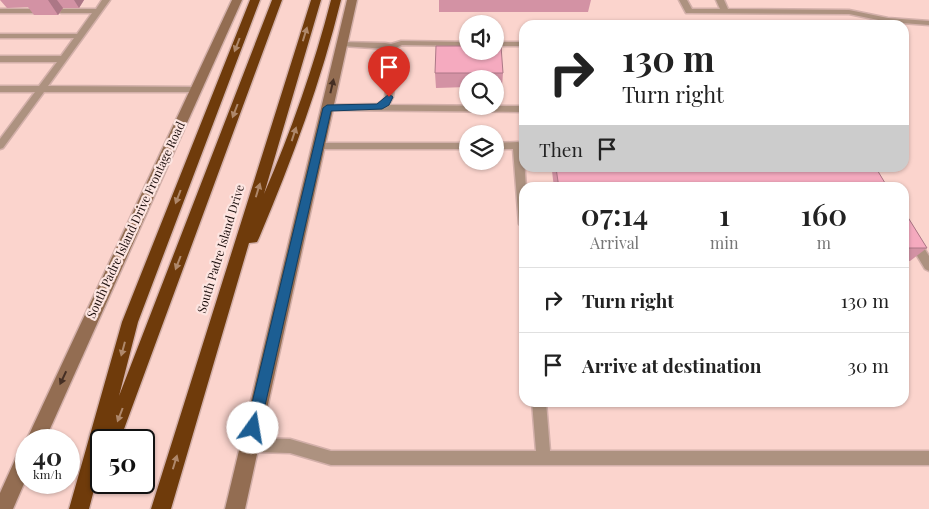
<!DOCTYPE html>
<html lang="en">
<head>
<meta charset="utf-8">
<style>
	:root { --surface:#fff; --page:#f6f6f6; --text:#222; --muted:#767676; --line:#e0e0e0 }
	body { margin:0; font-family:"Playfair Display",serif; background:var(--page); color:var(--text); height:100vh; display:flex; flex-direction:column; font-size:19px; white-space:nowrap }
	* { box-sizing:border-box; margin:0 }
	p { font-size:16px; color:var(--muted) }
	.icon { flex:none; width:28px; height:28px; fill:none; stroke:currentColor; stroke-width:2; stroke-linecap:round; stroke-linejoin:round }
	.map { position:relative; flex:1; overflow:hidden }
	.sheet { position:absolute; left:519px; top:182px; width:390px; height:225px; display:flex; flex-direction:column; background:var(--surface); border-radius:15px; box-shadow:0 1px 4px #0004 }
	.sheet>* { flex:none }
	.banner { position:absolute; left:519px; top:20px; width:390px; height:152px; border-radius:15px; box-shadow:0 1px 4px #0004; background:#fff; color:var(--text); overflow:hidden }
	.fabs { position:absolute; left:459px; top:15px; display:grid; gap:10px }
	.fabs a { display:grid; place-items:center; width:45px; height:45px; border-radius:50%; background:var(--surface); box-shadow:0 1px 4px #0004; font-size:25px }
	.speed { position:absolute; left:15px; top:429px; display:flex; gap:10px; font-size:25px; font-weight:700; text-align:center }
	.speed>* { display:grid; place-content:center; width:65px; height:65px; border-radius:50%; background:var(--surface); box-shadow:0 1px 4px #0004; line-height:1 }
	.speed small { font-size:12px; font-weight:400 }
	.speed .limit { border:2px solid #111; border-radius:8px; background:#fff; color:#111 }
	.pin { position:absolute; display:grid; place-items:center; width:42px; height:42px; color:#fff; margin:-51px -21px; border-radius:50% 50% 50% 0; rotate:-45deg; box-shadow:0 0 5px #0007 }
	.pin .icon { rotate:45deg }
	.me { position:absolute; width:55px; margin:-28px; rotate:13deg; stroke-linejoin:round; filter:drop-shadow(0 0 4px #0008) }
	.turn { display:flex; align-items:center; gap:18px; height:105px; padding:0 20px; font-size:22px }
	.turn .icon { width:65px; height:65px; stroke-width:2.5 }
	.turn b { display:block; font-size:35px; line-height:42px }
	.then { display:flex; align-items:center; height:48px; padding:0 20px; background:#0003; gap:10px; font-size:19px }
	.eta { display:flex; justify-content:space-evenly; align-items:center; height:85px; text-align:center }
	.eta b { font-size:30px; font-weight:600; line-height:35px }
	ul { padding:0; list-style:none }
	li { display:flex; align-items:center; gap:15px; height:65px; padding:0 20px; border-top:1px solid var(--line) }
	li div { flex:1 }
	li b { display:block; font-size:19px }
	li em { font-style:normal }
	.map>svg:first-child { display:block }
</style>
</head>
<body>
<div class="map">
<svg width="929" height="509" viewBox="0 0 929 509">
	<rect width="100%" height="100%" fill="#fbd4cd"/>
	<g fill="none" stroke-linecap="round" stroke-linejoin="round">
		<defs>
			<g id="lane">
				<polygon points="102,0 110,0 48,86 196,87 199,88 199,92 44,92 3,148 0,149 0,139 35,92 0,92 0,86 39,86 57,62 0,62 0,56 61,56 74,38 0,38 0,34 77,34 92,13 61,13 57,11 58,9 96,9"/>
				<polygon points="679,0 687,0 692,9 720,9 716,0 724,0 728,9 849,10 888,18 929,21 929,25 888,22 849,14 689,13 686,13"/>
				<polygon points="0,9 36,9 40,11 36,13 0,13"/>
				<polygon points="401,41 468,42 468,46 402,45 396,48 398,54 393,97 389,105 524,106 524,112 324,110 322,108 327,105 377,104 382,101 385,97 390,54 388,49 342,46 339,46 339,42 385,43 391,44"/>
				<rect x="495" y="42" width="29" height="4"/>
				<polygon points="518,142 523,145 526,188 524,188 524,228 519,224 513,149 495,149 495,143"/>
				<polygon points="319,143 468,143 468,149 319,149 314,146"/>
				<polygon points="904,221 908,222 929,256 929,271 925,269 904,234"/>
				<polygon points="532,402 546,402 550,451 929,451 929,465 331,465 290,453 249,452 244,450 242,445 244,440 249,438 290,439 331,451 536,451"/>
			</g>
			<g id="secondary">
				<polygon points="232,0 242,0 45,440 26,441"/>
				<polygon points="347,0 357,0 245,509 225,509"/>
				<polygon points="26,448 26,479 13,509 0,509 0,493 19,451"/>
			</g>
			<g id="highway">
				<polygon points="250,0 260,0 138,322 119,396 272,0 282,0 120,440 101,440 101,463 89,509 69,509 122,322"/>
				<path d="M311 0H321L264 194C291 132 314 66 331 0H341C321 82 292 160 259 238L257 242 249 243 171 509H151Z"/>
			</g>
		</defs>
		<!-- lane casing -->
		<use href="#lane" stroke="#d3b0aa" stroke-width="3"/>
		<!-- secondary casing -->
		<use href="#secondary" stroke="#d3b0aa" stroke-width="3"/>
		<!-- highway casing -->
		<use href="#highway" stroke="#d3b0aa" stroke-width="3"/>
		<!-- lane -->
		<use href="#lane" fill="#ad9280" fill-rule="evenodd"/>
		<!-- secondary -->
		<use href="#secondary" fill="#936d52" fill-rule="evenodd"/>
		<!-- highway -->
		<use href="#highway" fill="#6f3b0b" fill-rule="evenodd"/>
	</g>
	<!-- wall -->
	<g fill="#d392a4">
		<polygon points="0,0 84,0 79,8 63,8 58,15 34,15 28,7 7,8"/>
		<polygon points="439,0 591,0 588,12 439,12"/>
		<polygon points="435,73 503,73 502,87 495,87 495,79 468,79 468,87 436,88"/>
		<polygon points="552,168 876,168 888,188 554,188 552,171"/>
		<polygon points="904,211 927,248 910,261 904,261"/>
	</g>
	<!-- shaded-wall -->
	<g fill="#ac7786">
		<polygon points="48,0 57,0 63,8 58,15"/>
		<polygon points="74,0 84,0 79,8"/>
	</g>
	<!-- building -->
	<g fill="#f5aabf" stroke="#ac7786">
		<polygon points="436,46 468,46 468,51 495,51 495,46 501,46 503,73 435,73"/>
		<polygon points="556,168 876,168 888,188 559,188"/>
		<polygon points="904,211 927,248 904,248"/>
	</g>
	<!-- one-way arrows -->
	<defs><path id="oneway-solid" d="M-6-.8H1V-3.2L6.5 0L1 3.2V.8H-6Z" transform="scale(1.25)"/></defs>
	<g fill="#af886b">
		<use href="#oneway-solid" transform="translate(305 34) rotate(-73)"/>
		<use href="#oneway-solid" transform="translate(237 45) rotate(111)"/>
		<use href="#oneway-solid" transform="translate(235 111) rotate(111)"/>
		<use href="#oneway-solid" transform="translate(294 134) rotate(-72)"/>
		<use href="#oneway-solid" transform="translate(258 190) rotate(-73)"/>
		<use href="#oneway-solid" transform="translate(178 197) rotate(111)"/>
		<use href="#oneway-solid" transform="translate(178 263) rotate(111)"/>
		<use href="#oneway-solid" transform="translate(123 349) rotate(105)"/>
		<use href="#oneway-solid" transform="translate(120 415) rotate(111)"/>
		<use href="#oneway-solid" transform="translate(175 462) rotate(-73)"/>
	</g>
	<g fill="#452f24">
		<use href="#oneway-solid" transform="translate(332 86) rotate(-77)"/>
		<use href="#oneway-solid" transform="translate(63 378) rotate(115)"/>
	</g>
	<!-- route -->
	<polygon fill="#1c5e93" stroke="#123d60" points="389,94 393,97 389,105 382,109 331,111 260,428 258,433 253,435 248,433 246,428 323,108 327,105 377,104"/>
	<g text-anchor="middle" stroke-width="4.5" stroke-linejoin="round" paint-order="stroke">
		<!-- street labels -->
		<g font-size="12" fill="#1b0e0c" stroke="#fde5e1">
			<text transform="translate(136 220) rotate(-65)" y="4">South Padre Island Drive Frontage Road</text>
			<text transform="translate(221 249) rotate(-73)" y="4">South Padre Island Drive</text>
		</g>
	</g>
</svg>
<div class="fabs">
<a><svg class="icon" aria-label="sound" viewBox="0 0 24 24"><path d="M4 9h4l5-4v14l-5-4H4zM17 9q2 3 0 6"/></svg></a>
<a><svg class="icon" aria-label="search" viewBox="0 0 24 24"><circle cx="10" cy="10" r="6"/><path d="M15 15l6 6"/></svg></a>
<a><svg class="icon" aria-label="layers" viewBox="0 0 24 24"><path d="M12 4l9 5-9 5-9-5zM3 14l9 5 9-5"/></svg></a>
</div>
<div class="speed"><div>40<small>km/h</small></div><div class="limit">50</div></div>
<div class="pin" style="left:389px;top:97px;background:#d93025"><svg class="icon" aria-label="arrive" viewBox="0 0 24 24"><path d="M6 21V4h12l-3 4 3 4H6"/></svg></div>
<svg class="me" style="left:253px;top:428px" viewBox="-20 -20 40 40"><circle r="19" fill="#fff"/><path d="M0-13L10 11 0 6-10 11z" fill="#1c5e93"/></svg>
<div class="banner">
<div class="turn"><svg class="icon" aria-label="right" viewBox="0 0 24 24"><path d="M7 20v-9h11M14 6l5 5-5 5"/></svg><div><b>130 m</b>Turn right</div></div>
<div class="then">Then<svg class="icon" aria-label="arrive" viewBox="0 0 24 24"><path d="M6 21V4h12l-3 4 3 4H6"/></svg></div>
</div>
<section class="sheet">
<div class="eta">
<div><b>07:14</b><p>Arrival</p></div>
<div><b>1</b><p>min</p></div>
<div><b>160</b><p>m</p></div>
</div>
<ul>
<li><svg class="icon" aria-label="right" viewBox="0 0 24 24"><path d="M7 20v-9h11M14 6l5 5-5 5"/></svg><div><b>Turn right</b></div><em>130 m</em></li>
<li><svg class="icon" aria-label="arrive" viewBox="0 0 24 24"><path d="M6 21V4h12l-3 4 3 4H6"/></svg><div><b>Arrive at destination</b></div><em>30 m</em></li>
</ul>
</section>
</div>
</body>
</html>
